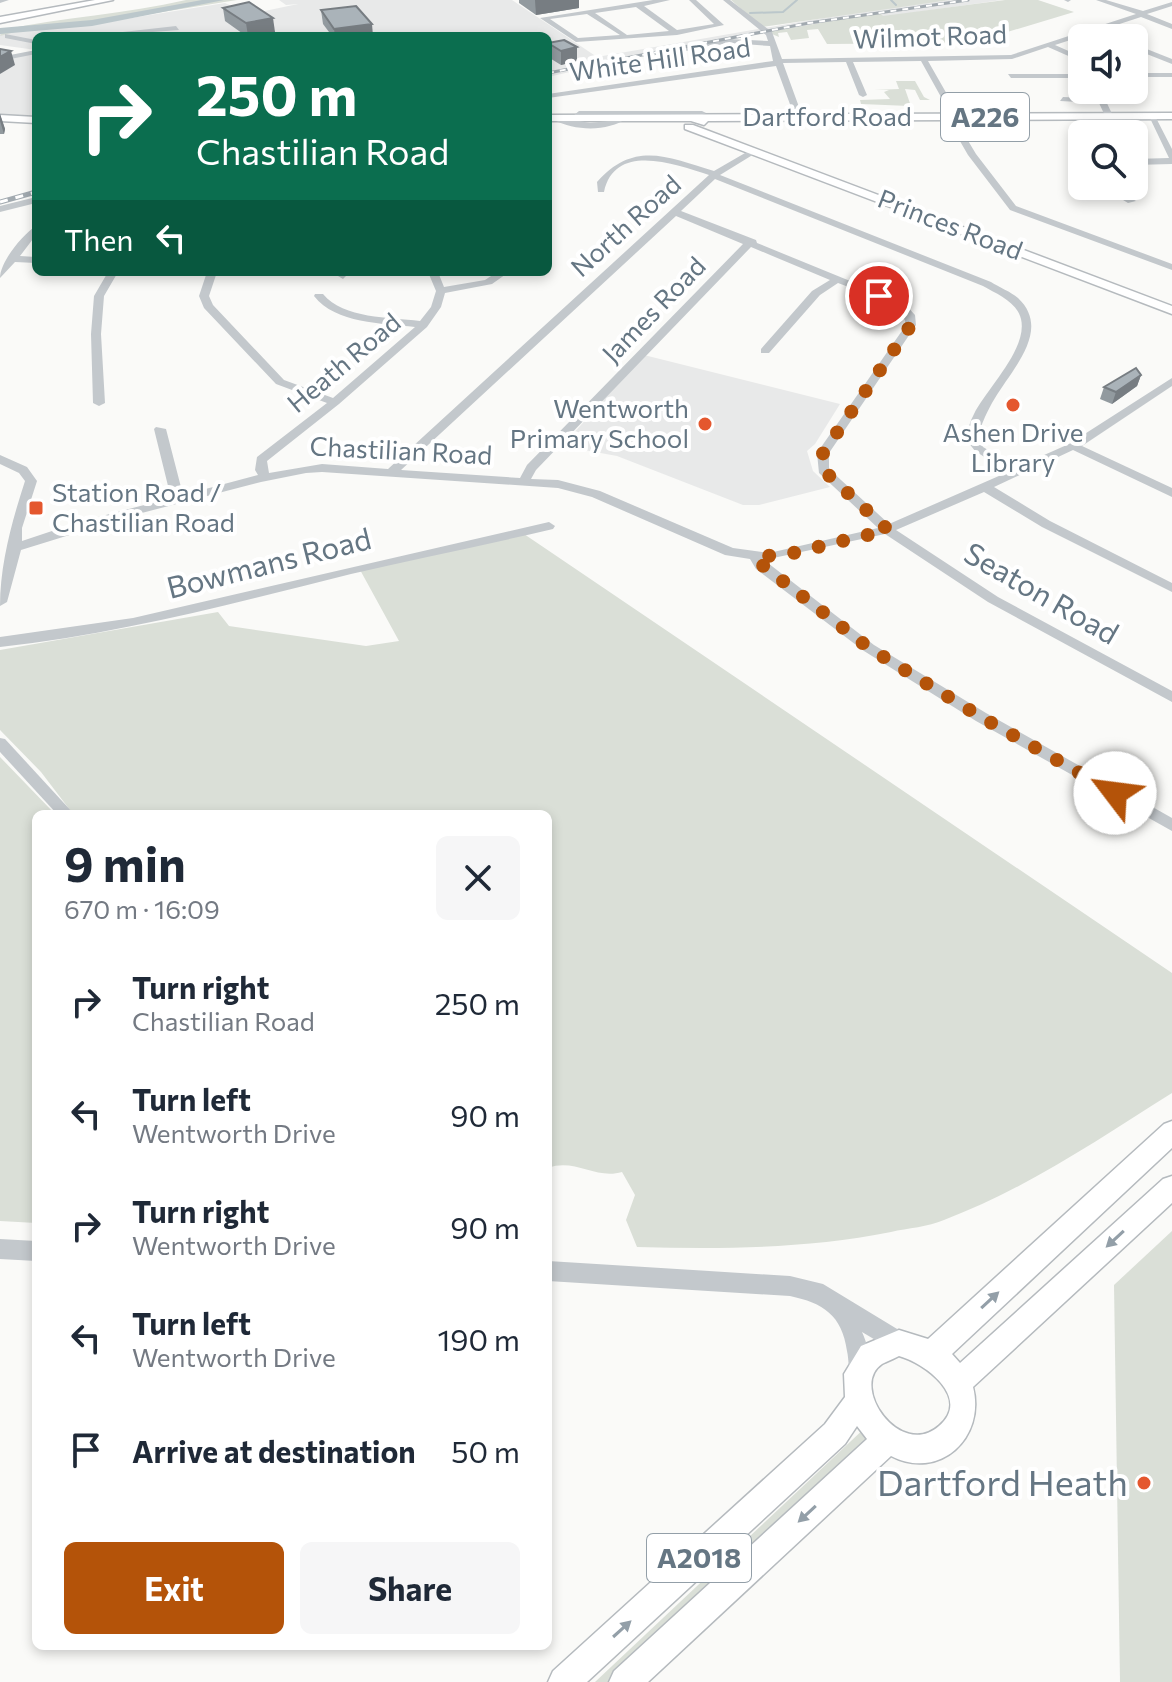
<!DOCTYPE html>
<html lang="en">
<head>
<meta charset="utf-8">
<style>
	:root { --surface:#fff; --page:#f6f6f7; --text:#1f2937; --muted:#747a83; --accent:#b45309 }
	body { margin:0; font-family:Commissioner,sans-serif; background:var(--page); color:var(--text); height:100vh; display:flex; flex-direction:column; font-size:30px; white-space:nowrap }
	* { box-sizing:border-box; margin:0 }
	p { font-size:26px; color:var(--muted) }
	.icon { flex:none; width:44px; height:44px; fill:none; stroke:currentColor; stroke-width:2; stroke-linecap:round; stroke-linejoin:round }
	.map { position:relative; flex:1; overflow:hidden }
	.panel { position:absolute; left:32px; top:810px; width:520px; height:840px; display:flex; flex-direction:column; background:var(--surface); border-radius:12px; box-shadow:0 4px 12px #0003 }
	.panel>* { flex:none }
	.banner { position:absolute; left:32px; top:32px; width:520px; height:244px; border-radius:12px; box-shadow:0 4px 12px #0003; background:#0b6e4f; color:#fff; overflow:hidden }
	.fabs { position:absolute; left:1068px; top:24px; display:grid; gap:16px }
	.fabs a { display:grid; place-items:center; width:80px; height:80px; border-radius:12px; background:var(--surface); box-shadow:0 4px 12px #0003; font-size:40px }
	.pin { position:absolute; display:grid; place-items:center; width:68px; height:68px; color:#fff; margin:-34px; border:4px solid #fff; border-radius:50%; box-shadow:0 2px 8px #0007 }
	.me { position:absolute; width:88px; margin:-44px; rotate:300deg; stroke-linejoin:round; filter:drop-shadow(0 0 6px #0008) }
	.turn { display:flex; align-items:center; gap:28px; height:168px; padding:0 32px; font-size:36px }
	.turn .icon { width:104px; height:104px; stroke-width:2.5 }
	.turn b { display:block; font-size:56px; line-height:68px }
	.then { display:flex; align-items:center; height:76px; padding:0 32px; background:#0003; gap:16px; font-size:30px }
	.round { display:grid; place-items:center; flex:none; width:84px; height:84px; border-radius:12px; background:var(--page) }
	.head { display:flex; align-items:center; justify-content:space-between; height:136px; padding:0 32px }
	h1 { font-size:48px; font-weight:700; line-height:60px }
	.cta { display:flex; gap:16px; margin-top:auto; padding:16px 32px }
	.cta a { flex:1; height:92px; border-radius:12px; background:var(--accent); color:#fff; font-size:32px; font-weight:700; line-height:92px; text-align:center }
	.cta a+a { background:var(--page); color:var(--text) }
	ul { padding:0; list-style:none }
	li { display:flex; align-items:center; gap:24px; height:112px; padding:0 32px }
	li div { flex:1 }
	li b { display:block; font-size:30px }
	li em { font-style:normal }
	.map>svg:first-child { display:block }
</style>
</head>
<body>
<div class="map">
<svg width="1172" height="1682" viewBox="0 0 1172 1682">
	<rect width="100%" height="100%" fill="#fafaf8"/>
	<!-- built -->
	<g fill="#e8e9e9">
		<polygon points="279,0 512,0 597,57 863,11 950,0 1002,0 762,34 644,55 548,77 548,36 36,36 36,50 0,45 0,33 106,22 225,3 250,14 298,4 286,5"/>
		<polygon points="36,51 36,116 0,116 0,53 11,55"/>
		<polygon points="644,355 840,404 815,444 807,451 813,471 830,487 759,505 743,505 617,456 562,446"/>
	</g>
	<!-- green -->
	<g fill="#dadfd7">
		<path d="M186 0H237L88 24 26 29 0 36 3 30C63 17 126 14 186 0Z"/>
		<polygon points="731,0 950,0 762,27"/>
		<polygon points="1005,0 1038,0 1074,12 971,43 827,44 818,29 807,30 809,38 791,40 787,32 778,33 779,37 767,32 880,13 883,16"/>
		<polygon points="896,81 915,81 924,97 930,100 920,100 915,90 905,89 912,109 909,106 861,104 860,100 890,99 884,92 889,90 874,90 899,89"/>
		<path d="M524 534 1172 973V1093C1099 1139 1026 1189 944 1220 928 1227 908 1228 891 1232 806 1249 723 1249 637 1247L626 1220 635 1195 622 1172C596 1180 575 1158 548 1168V814H73L41 772 0 730V650L218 612 229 626 366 646 399 641 359 568Z"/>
		<polygon points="0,757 55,814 36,814 36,1223 0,1221"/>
		<polygon points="1172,1231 1172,1682 1120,1682 1114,1285"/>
		<polygon points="868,1425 882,1442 619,1682 595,1682"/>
	</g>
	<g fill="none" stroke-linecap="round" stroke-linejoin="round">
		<!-- stream -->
		<g stroke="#bbc7cb" stroke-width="2">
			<polyline points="891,0 896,5"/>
			<polyline points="750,13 783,12 797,0"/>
		</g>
		<!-- river -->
		<polygon fill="#bbc7cb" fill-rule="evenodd" points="202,0 224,0 92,26 0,34 0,28 92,20"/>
		<defs>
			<g id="major">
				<polygon points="95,0 113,0 0,23 0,17"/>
				<polygon points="1172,113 1172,119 708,121 704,125 691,121 548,121 548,115"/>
				<polygon points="0,115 36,117 36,123 0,121"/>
				<polygon points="685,125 693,125 1172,306 1172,314 685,129"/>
				<path d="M1172 1121V1148L952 1354 960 1363 1163 1179 1172 1176V1203L973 1387C986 1438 939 1481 891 1456L648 1682H609L614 1671 867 1439 857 1426 845 1444 587 1682H548L553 1671 825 1424 845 1397 844 1374 861 1346 899 1330 928 1339 1164 1124ZM899 1356C925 1363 972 1398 939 1426 900 1460 849 1386 882 1364 887 1361 894 1359 899 1356Z"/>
			</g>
		</defs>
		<!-- major casing -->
		<use href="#major" stroke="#b5babe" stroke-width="3"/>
		<!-- minor -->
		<g fill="#c3c8cc" fill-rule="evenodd">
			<polygon points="0,0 9,0 0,3"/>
			<path d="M653 0H670L644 6 677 30 714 24 689 0H696L724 25 677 35 576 42 540 18ZM636 7 669 31 627 35 595 13ZM587 14 620 35 578 38 550 19Z"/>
			<polygon points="723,0 730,0 772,32 782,59 1011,55 1136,14 1096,0 1106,0 1143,11 1172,2 1172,6 1147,14 1172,24 1172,29 1141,17 1055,45 1082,57 1082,62 1048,47 1012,59 928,61 960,117 955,119 976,154 1016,206 1172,264 1172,270 1010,210 968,155 946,117 951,115 921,61 853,62 867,95 863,97 859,95 846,62 783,63 803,118 799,120 795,118 776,66 548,98 548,94 773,61 770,46 729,43 653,57 656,53 729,39 768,41 766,35"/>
			<polygon points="1064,0 1071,0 1068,2"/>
			<polygon points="176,26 179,30 101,36 105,34"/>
			<polygon points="5,34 36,40 36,44 5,38"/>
			<polygon points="1134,44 1172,59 1172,64 1134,49"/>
			<polygon points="36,50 36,54 0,61 0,57"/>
			<rect x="1134" y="73" width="38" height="4"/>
			<polygon points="1008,74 1082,74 1082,78 1011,78"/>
			<polygon points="1063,97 1105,99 1113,116 1106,118 1099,103 1060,101"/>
			<polygon points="579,111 702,111 706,113 702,115 584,115 579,120 573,120 573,116"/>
			<polygon points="1148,114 1154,114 1172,149 1172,164 1134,165 1134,159 1169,158"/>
			<path d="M554 116 590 123 608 121 623 116 627 118C608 132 575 131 554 120Z"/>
			<path d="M752 149 759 151 720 175 991 282C999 287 1011 292 1018 298 1052 330 1012 369 995 398 987 411 982 423 977 438L983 447 1017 467 1069 444 1172 378V386L1082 446 1172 488V497L1073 450 994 487 1050 521 1172 583V592L1042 527 984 492 896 530 998 597 1172 691V702L988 602 885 534 764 560 874 645 986 713 1172 818V831L976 721 864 651 756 569 750 559 725 555 592 497 558 488 322 472 306 473 261 482 134 515 21 550 7 602 0 606C0 564 12 521 25 481L19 473 0 464V455L27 467 37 481 22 528V541L79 522 171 498 154 429 156 427 166 429 183 495 258 475 255 470 257 457 327 403 276 384 204 308 199 296 207 272H217L209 296 213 305 284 380 333 398 415 327C382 323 336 324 314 296L315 294H323C344 319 389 317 420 321L431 307 436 291 428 272H438L444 287 485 280 497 272H509L492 284 445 293 441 307 427 327 339 404 267 461 269 473 322 464 388 469 709 175C677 165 615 141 604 192H598L597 182C634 140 668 157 714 171ZM715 179 983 286C997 294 1017 302 1021 319 1028 349 987 388 974 414 970 421 968 430 965 438L975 451 1008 472 889 524 829 469V453L916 325 915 315 904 303 757 243 756 240 681 211ZM676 216 743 244 527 465 520 478 401 470ZM751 247 830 280 812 291 761 349V353H769L820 295 838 283C858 291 904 302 906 325L817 453 819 473 878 528 769 553 733 548 600 491 558 480 531 479 536 470Z"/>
			<polygon points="1100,186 1111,186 1136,201 1128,203"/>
			<polygon points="36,197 36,203 0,212 0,206"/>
			<path d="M36 226V235L20 256 36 257V263L15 262 0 278C0 262 22 235 36 226Z"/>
			<polygon points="108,272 118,272 104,296 101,334 105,403 99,406 93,403 91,334 94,296"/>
			<polygon points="340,272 350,272 343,279 338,276"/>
			<path d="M549 522 555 526 553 529C486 545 419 558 351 574 235 603 120 634 0 647V637L133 618Z"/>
			<polygon points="0,738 5,739 74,814 57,814 0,752"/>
			<polygon points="0,1239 36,1241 36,1261 0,1259"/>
			<path d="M548 1261 790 1276 823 1284 907 1335 910 1343 907 1351 899 1354 862 1332C868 1346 873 1361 867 1377L859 1380 851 1377C848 1368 849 1360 847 1351 842 1315 823 1303 790 1296L548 1281Z"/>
		</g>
		<!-- major -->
		<use href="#major" fill="#fff" fill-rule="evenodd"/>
		<defs>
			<polyline id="rail-far1" points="548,73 809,23 968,0"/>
			<polyline id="rail" points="0,202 36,192"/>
		</defs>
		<!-- rail-far1 casing -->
		<use href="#rail-far1" stroke="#a2aab0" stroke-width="3"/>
		<!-- rail casing -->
		<use href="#rail" stroke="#a2aab0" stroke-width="5"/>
		<!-- rail-far1 -->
		<use href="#rail-far1" stroke="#fff" stroke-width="2" stroke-dasharray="6" stroke-linecap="butt"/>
		<!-- rail -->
		<use href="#rail" stroke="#fff" stroke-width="3" stroke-dasharray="8" stroke-linecap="butt"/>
	</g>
	<!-- wall -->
	<g fill="#929a9f">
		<polygon points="519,0 579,0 579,8 536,15 519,3"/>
		<polygon points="223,8 275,32 254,36 246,36 225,21"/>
		<polygon points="321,10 373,36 332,36 323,24"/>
		<polygon points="548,43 577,61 561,65 548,57"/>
		<polygon points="0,114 5,129 4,134 0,134"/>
		<polygon points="1141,375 1137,386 1112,404 1100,399 1104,387"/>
	</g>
	<!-- shaded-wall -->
	<g fill="#777d82">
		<polygon points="535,0 579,0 579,8 536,15"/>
		<polygon points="273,18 275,32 248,36 246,23"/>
		<polygon points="372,24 373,36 335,36 334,29"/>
		<polygon points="577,47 577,61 561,65 561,51"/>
		<polygon points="11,51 15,65 0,74 0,57"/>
		<polygon points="0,114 5,129 4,134 0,121"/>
		<polygon points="1141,375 1137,386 1112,404 1116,392"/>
	</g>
	<!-- building -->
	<g fill="#aab3b9" stroke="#777d82" stroke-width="2">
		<polygon points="249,2 273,18 246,23 223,8"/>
		<polygon points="356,6 372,24 334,29 321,10"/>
		<polygon points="564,40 577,47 561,51 548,43"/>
		<polygon points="0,49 11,51 0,57"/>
		<polygon points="1136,368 1141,375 1116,392 1104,387"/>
	</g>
	<!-- one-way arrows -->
	<defs><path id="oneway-solid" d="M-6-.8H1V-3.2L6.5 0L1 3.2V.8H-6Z" transform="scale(2)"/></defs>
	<g fill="#939fa8">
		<use href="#oneway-solid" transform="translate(1115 1239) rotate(137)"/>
		<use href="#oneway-solid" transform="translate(990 1300) rotate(-43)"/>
		<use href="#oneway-solid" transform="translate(807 1514) rotate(137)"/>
		<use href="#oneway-solid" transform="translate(622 1629) rotate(-42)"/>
	</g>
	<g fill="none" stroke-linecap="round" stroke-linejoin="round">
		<!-- route -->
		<path stroke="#b45309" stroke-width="14" stroke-dasharray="0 25.2" d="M879 296C895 303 909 307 911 325L823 453V470L888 530 789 554 756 557 757 561 869 648 981 717 1115 793"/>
	</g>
	<!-- markers -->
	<g fill="#e4572e" stroke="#fff" stroke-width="3">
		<circle cx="1013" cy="405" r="8"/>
		<circle cx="705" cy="424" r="8"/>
		<rect x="28" y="500" width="16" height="16" rx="4"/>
		<circle cx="1144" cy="1483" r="8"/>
	</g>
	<g text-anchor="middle" stroke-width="8" stroke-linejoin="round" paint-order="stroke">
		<!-- far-street labels -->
		<g font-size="26" fill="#657683" stroke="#fff">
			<text transform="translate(930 37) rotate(-2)" y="9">Wilmot Road</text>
			<text transform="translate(660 60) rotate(-8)" y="9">White Hill Road</text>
			<text x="827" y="126">Dartford Road</text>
			<text transform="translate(950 225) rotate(21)" y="9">Princes Road</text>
			<text transform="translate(626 226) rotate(-42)" y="9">North Road</text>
			<text transform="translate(654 310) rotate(-46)" y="9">James Road</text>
			<text transform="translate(344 363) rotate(-40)" y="9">Heath Road</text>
			<text transform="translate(401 451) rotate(3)" y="9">Chastilian Road</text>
		</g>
		<!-- far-poi labels -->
		<g font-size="26" fill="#657683" stroke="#fff" text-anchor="end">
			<text x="689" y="418">Wentworth<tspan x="689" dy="30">Primary School</tspan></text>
			<text x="1013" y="442" text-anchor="middle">Ashen Drive<tspan x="1013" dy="30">Library</tspan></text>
			<text x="52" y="502" text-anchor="start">Station Road /<tspan x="52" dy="30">Chastilian Road</tspan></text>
		</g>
		<!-- shield labels -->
		<g fill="#fff" stroke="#939fa8" stroke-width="2">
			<rect x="941" y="93" width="88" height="48" rx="6"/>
			<rect x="647" y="1534" width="104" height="48" rx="6"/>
		</g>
		<g font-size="28" font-weight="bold" fill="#657683">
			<text x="985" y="127">A226</text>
			<text x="699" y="1568">A2018</text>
		</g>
		<!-- street labels -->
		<g font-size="30" fill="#657683" stroke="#fff">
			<text transform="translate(269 564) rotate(-14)" y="10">Bowmans Road</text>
			<text transform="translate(1041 594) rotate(30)" y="10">Seaton Road</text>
		</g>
		<!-- near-poi labels -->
		<g font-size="36" fill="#657683" stroke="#fff" text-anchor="end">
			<text x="1128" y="1496">Dartford Heath</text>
		</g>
	</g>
</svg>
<div class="fabs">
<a><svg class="icon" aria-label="sound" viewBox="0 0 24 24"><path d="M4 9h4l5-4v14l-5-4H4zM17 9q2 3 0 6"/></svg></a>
<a><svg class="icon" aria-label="search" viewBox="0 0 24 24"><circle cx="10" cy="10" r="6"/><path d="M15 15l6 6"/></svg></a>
</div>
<div class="pin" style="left:879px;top:296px;background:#d93025"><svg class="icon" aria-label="arrive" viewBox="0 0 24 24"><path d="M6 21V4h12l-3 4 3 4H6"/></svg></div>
<svg class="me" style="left:1115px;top:793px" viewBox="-20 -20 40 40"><circle r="19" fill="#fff"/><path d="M0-13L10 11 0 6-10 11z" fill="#b45309"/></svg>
<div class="banner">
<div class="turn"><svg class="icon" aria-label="right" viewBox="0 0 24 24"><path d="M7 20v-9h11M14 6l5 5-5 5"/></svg><div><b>250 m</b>Chastilian Road</div></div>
<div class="then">Then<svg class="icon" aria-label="left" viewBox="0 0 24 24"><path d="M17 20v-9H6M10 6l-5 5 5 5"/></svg></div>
</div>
<section class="panel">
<div class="head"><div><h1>9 min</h1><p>670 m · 16:09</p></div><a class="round"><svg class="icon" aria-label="close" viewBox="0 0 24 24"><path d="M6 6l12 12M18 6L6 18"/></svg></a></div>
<ul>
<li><svg class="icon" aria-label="right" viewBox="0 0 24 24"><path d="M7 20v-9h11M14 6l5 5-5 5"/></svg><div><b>Turn right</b><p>Chastilian Road</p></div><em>250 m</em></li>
<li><svg class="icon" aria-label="left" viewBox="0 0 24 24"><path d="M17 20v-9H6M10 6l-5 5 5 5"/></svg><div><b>Turn left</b><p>Wentworth Drive</p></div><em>90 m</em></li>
<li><svg class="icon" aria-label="right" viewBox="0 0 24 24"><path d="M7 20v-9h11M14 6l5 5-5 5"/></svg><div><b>Turn right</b><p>Wentworth Drive</p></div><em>90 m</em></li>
<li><svg class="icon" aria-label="left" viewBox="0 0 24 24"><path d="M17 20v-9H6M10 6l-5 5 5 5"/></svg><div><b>Turn left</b><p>Wentworth Drive</p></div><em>190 m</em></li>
<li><svg class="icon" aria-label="arrive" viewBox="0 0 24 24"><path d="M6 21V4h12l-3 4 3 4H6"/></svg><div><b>Arrive at destination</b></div><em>50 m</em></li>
</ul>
<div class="cta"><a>Exit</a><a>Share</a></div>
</section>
</div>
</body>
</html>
